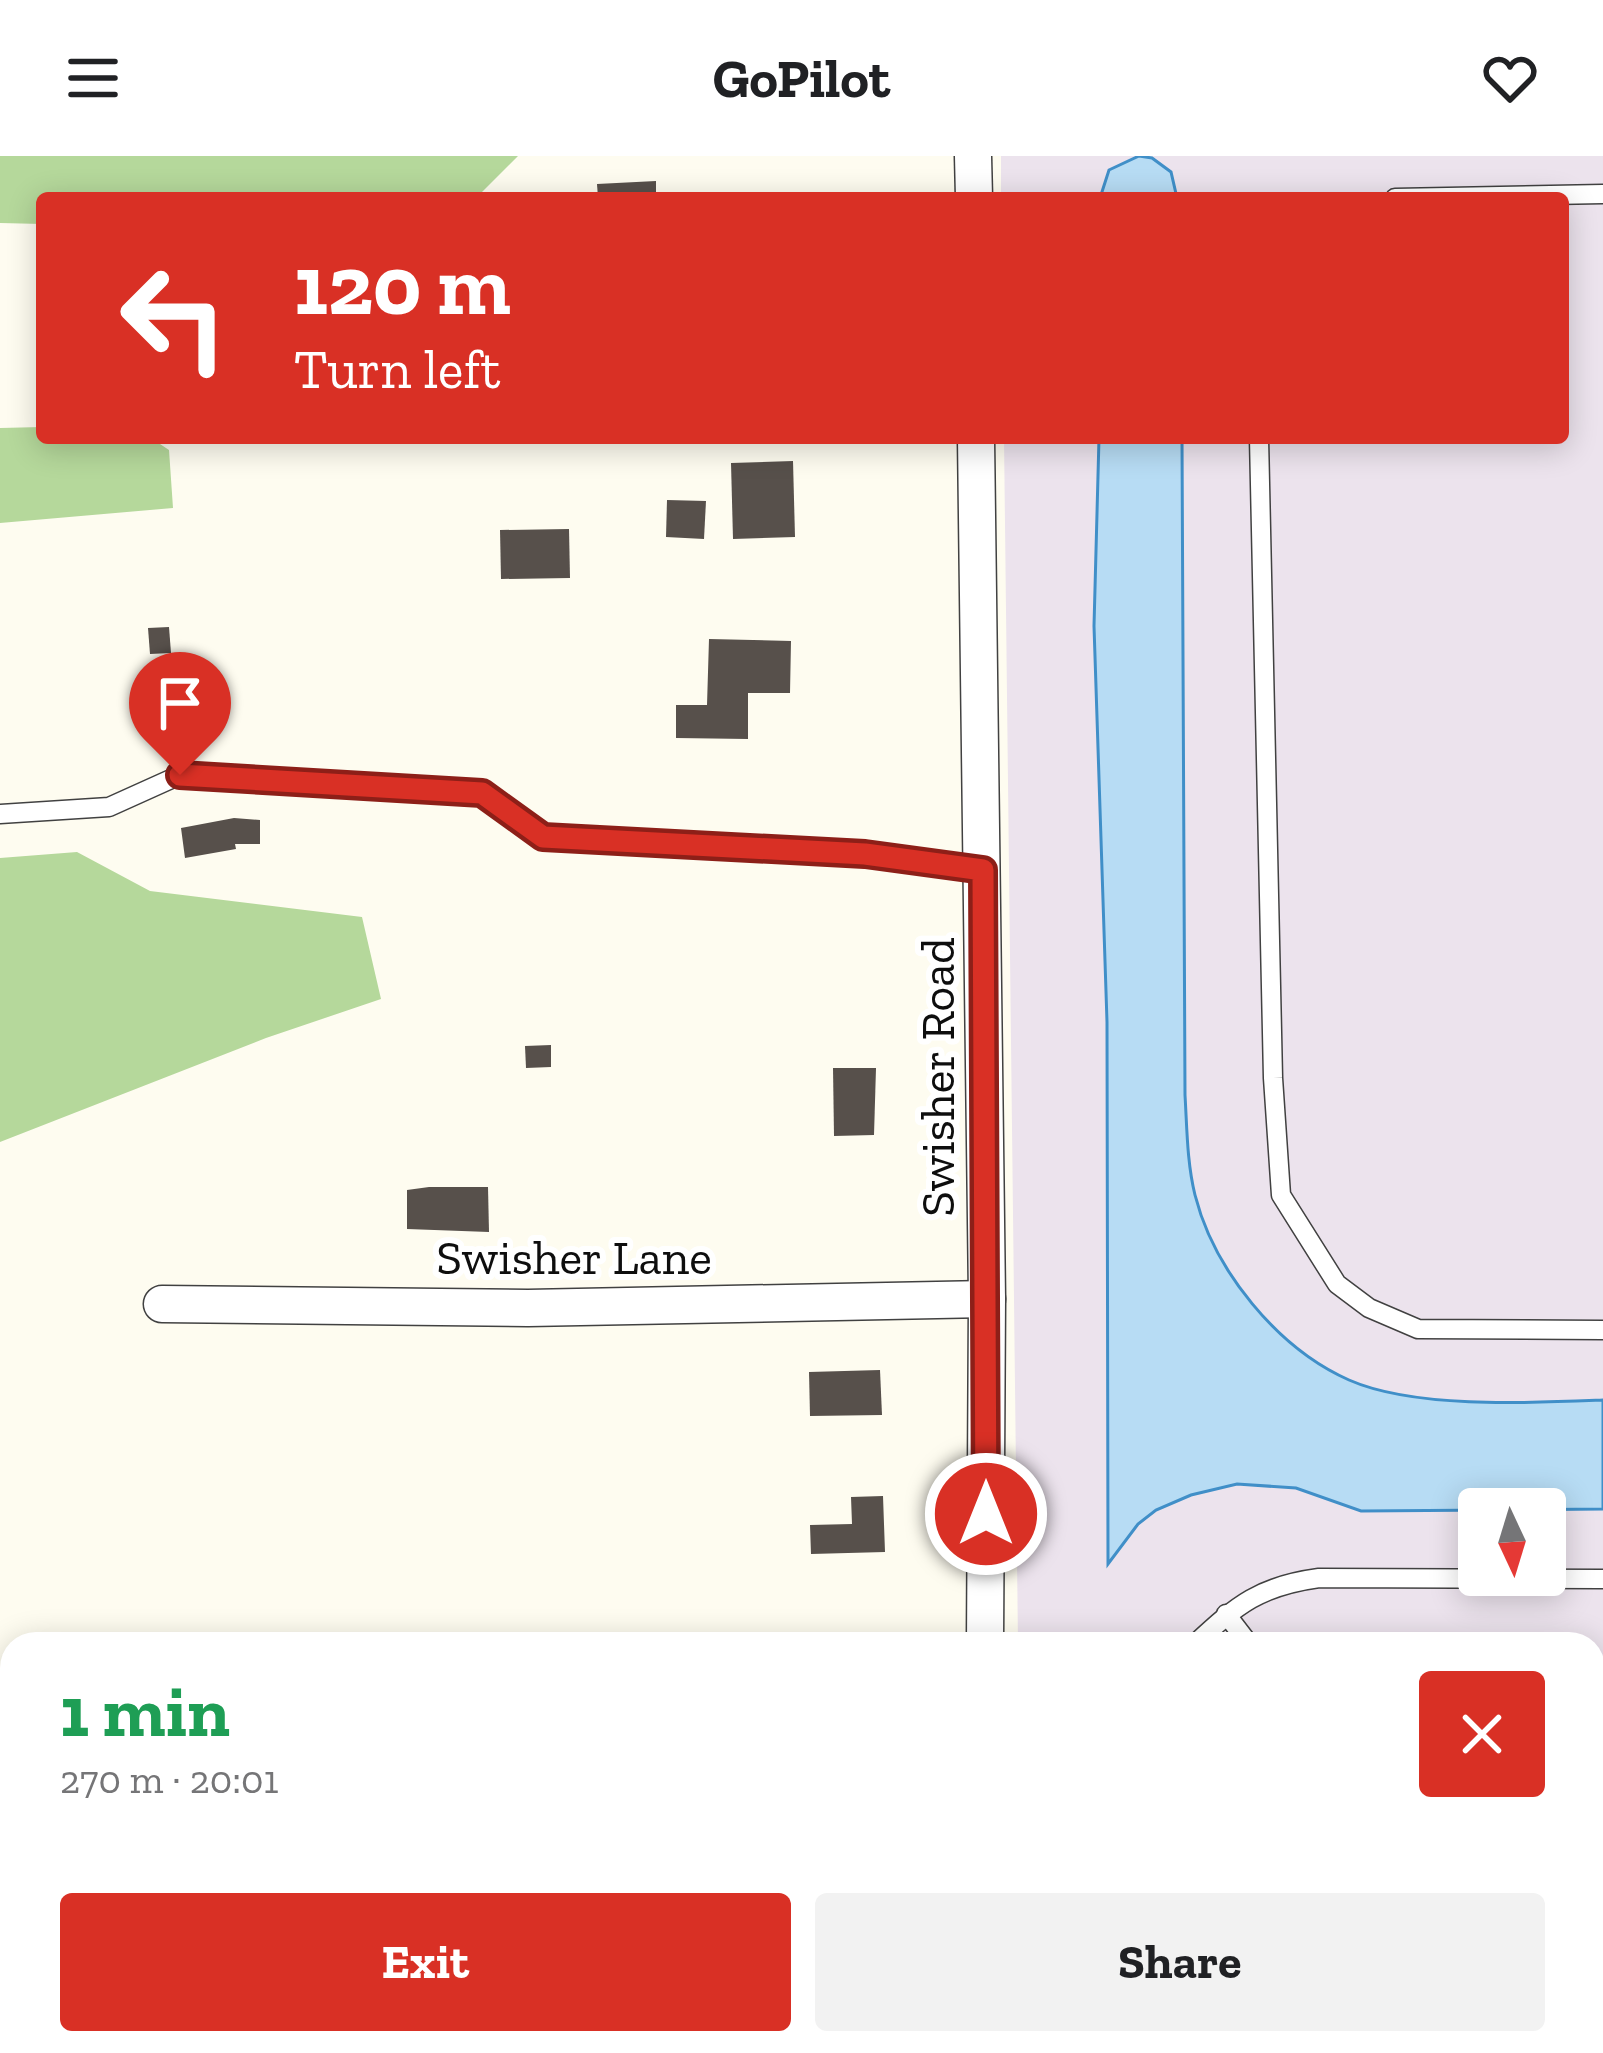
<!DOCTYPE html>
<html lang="en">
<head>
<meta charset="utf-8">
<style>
	:root { --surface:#fff; --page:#f2f2f2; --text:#202124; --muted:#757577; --accent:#d93025 }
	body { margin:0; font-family:"Zilla Slab",serif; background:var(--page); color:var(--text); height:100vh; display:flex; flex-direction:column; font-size:45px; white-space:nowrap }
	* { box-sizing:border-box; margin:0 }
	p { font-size:39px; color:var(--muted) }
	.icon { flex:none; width:66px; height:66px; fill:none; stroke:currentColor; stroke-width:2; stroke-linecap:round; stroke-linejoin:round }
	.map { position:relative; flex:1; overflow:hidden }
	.sheet { position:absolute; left:0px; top:1476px; width:1605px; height:423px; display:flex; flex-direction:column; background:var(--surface); border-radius:36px 36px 0 0; box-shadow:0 6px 30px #0003 }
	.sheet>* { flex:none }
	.hud { position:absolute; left:36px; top:36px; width:1533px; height:252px; border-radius:12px; box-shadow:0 6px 30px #0003; background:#d93025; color:#fff; overflow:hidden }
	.needle { width:78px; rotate:176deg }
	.buttons { position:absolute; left:1458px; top:1332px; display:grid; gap:24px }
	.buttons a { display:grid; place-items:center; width:108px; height:108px; border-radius:12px; background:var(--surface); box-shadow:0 6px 30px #0003; font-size:60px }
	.pin { position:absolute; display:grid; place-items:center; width:102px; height:102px; color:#fff; margin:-123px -51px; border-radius:50% 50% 50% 0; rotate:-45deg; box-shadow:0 0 12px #0007 }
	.pin .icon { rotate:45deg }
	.me { position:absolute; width:132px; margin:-66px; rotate:0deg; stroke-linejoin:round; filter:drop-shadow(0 0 9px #0008) }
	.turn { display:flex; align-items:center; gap:42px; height:252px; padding:0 60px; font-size:54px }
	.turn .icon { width:156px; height:156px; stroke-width:2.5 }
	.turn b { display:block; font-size:84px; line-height:102px }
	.round { display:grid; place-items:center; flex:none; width:126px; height:126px; border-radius:12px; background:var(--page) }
	.head { display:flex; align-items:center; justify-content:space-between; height:204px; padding:0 60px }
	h1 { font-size:72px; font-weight:800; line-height:90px; color:#1e9e55 }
	.button { display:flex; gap:24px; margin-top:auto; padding:24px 60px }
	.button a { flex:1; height:138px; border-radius:12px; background:var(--accent); color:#fff; font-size:48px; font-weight:800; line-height:138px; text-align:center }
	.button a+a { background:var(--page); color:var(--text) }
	header { display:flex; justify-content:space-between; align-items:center; height:156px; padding:0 60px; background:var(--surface); font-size:54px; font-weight:800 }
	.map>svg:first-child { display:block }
</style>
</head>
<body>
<header><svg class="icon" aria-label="menu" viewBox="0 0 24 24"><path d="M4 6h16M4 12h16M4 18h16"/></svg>GoPilot<svg class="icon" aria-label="heart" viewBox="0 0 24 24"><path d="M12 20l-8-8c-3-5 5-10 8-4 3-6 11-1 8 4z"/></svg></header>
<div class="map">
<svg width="1603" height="1897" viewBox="0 0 1603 1897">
	<rect width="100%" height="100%" fill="#fefcf0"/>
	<!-- industrial -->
	<path fill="#ece3ed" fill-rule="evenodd" d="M1001 0H1603V1897H1022V1887H1593V1488H1018L1004 282H1563V42H1001ZM1479 1353H1545V1419H1479Z"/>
	<!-- forest -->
	<g fill="#b5d89b">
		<polygon points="0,0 518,0 476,42 42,42 42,68 0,67"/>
		<polygon points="42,271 42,282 151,282 169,294 173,352 0,367 0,272"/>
		<polygon points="77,696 150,735 362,761 381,843 266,882 0,986 0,702"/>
	</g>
	<!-- water -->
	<g fill="#b7dcf4" stroke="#408fc8" stroke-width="3">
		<polygon points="1139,0 1152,2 1171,16 1177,42 1100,42 1109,14"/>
		<path d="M1099 282H1182L1185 939C1187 972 1187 1007 1195 1039 1214 1114 1277 1192 1349 1224 1415 1253 1531 1247 1603 1244V1353L1361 1355 1296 1332 1237 1328 1191 1339 1156 1354 1138 1368 1108 1408 1107 866 1094 470Z"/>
	</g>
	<!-- building -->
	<g fill="#57504b">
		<polygon points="656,25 656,42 598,42 597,28"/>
		<polygon points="793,305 795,381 733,383 731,307"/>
		<polygon points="667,344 706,345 704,383 666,381"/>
		<polygon points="569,373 570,422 501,423 500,374"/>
		<polygon points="169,471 171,497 150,498 148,472"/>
		<polygon points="709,483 791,485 790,537 748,537 748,583 676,582 676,549 707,549"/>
		<polygon points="197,548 197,573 169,574 168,549"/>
		<polygon points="234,662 260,664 260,688 235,688 236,693 185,702 181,672"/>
		<polygon points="551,889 551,911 526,912 525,890"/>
		<polygon points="833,912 876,912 874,979 834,980"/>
		<polygon points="429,1031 488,1031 489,1076 407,1073 407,1034"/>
		<polygon points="880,1214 882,1259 810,1260 809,1216"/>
		<polygon points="883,1340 885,1396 811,1398 810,1369 852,1368 851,1341"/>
		<polygon points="1603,1613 1603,1897 1308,1897 1308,1887 1593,1887 1593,1614"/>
		<polygon points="691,1887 738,1887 737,1897 691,1897"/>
	</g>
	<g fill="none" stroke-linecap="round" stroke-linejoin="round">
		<defs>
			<g id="service">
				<polyline points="1395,42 1603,38"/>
				<polyline points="1259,282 1273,922 1281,1039 1337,1128 1369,1152 1418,1173 1603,1174"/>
				<polyline points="0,658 109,651 180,619 482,636 543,681 587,686 683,686 865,698 983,714"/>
				<polyline points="1226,1458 1249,1488"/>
				<path d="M1195 1488C1238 1448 1260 1430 1319 1422L1603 1423"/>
				<polyline points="1163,1887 1163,1897"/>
			</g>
			<g id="minor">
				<polyline points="973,0 974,42"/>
				<polyline points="976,282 987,1143 985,1488"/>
				<polyline points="162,1148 528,1152 987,1143"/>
				<polyline points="986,1887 986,1897"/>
			</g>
		</defs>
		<!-- service casing -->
		<use href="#service" stroke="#414141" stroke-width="21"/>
		<!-- minor casing -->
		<use href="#minor" stroke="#414141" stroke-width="39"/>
		<!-- service -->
		<use href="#service" stroke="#fff" stroke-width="18"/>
		<!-- minor -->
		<use href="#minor" stroke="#fff" stroke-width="36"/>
	</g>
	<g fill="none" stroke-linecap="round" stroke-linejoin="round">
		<defs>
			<polyline id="route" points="180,619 482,637 543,681 865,698 983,714 986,1358"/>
		</defs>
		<!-- route casing -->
		<use href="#route" stroke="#8d1f18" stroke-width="30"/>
		<!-- route -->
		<use href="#route" stroke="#d93025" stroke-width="21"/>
	</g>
	<g text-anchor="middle" stroke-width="12" stroke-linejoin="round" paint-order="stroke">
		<!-- street labels -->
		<g font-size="48" fill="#0e0e0e" stroke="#fff">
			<text transform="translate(937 921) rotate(-90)" y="17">Swisher Road</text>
			<text x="574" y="1118">Swisher Lane</text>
		</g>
	</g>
</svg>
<div class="buttons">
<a><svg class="needle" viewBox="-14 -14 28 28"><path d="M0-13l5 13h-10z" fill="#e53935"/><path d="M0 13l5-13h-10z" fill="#757577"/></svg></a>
</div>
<div class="pin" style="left:180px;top:619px;background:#d93025"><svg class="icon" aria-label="arrive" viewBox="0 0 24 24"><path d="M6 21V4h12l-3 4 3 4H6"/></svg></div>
<svg class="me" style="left:986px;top:1358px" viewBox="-20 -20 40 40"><circle r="17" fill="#d93025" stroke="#fff" stroke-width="3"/><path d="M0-11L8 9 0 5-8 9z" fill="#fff"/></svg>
<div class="hud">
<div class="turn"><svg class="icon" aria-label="left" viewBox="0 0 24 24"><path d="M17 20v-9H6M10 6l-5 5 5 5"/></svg><div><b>120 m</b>Turn left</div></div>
</div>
<section class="sheet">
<div class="head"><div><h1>1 min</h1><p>270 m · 20:01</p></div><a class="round" style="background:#d93025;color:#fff"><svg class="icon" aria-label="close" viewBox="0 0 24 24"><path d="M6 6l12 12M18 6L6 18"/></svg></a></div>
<div class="button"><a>Exit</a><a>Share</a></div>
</section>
</div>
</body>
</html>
